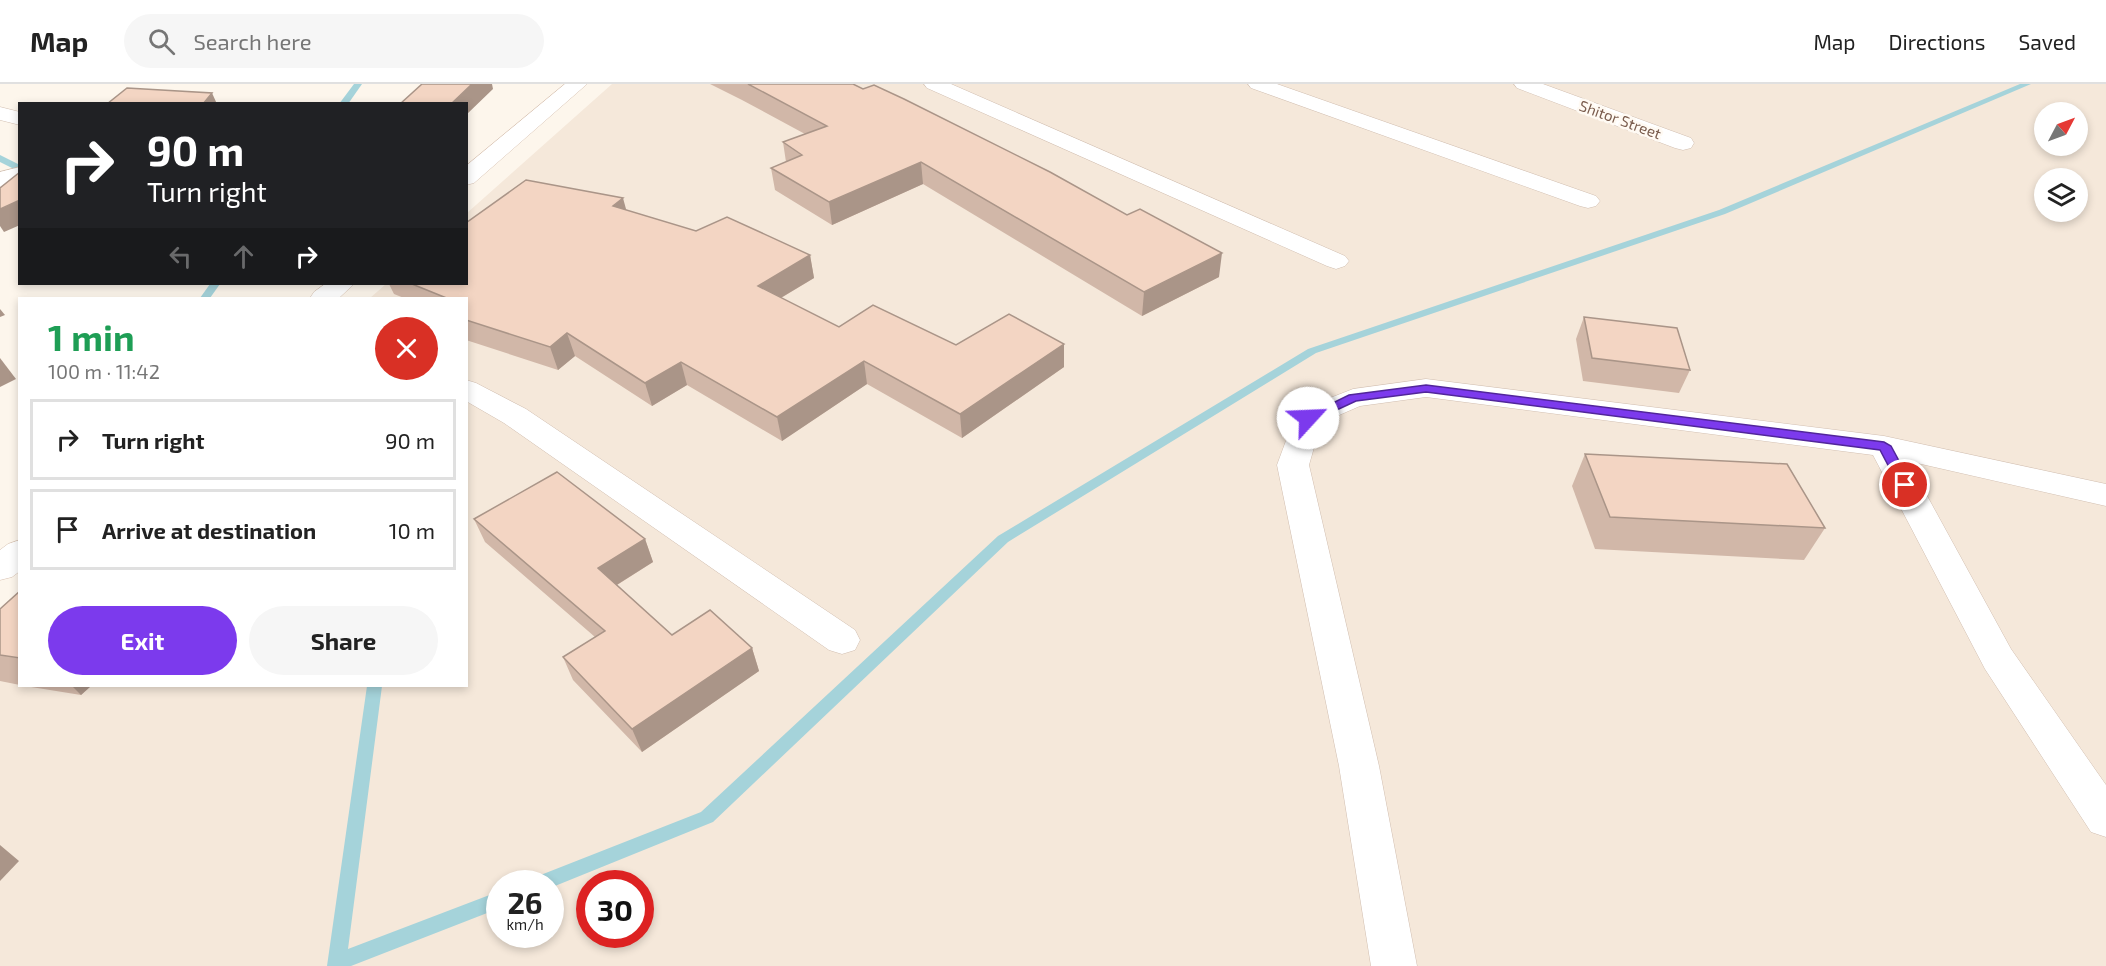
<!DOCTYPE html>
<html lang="en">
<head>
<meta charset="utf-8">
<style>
	:root { --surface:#fff; --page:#f6f6f6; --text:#222; --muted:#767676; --line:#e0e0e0; --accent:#7c3aed }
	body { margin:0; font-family:"Exo 2",sans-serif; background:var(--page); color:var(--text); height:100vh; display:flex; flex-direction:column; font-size:22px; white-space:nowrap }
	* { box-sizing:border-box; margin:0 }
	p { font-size:20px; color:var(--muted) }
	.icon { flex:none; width:33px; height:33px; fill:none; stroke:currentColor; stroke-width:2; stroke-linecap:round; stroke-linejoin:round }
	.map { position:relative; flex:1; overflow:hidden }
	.details { position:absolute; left:18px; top:213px; width:450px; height:390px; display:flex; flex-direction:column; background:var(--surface); border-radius:0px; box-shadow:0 3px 9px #0003 }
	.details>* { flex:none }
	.top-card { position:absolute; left:18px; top:18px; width:450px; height:183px; border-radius:0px; box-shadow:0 3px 9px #0003; background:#202124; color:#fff; overflow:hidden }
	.needle { width:39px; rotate:49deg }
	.controls { position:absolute; left:2034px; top:18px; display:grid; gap:12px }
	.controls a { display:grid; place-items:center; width:54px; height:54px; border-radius:50%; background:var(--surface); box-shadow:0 3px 9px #0003; font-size:30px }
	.speed { position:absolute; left:486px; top:786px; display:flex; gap:12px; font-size:30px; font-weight:700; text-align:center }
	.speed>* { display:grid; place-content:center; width:78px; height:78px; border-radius:50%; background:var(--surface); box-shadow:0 3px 9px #0003; line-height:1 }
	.speed small { font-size:15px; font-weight:400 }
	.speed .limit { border:9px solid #d22; background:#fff; color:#111 }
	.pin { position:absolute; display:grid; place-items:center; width:51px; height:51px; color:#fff; margin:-26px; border:3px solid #fff; border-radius:50%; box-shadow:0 2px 6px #0007 }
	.me { position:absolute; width:66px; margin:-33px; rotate:65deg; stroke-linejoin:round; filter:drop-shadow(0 0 4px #0008) }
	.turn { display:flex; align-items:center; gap:21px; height:126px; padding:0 30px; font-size:27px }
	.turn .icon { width:78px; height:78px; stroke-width:2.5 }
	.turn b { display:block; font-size:42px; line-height:51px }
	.lanes { display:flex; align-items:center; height:57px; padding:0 30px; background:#0003; justify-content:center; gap:30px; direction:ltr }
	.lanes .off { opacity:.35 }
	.round { display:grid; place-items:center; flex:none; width:63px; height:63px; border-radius:32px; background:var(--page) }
	.head { display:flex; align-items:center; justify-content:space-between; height:102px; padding:0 30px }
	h1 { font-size:36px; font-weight:700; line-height:45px; color:#1e9e55 }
	.primary-button { display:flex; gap:12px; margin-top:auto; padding:12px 30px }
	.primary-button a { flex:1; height:69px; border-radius:36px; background:var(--accent); color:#fff; font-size:24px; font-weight:700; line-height:69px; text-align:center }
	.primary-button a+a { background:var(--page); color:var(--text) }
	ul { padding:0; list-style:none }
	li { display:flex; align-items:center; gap:18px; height:81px; margin:0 12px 9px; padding:0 18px; border:3px solid var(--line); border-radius:0px }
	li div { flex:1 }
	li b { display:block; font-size:22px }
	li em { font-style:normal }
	header { display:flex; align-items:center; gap:36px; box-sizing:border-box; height:84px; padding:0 30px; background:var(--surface); border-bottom:2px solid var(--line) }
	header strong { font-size:28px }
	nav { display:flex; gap:33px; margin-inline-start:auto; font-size:21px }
	.search { width:420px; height:54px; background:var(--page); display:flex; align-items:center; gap:15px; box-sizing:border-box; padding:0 21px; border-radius:33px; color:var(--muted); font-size:22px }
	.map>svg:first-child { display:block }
</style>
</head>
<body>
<header>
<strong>Map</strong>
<div class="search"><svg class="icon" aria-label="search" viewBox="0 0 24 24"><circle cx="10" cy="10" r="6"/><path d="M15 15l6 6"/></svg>Search here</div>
<nav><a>Map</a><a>Directions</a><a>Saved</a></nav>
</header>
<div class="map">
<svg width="2106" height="882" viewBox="0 0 2106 882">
	<rect width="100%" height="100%" fill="#fdf6ec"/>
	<!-- residential -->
	<path fill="#f5e8da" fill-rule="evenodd" d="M612 0H2106V882H0V541L19 524 20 602H466V214H370L386 200H466L467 129ZM2044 28H2078V62H2044ZM2044 94H2078V128H2044ZM500 800H550V850H500ZM590 800H640V850H590Z"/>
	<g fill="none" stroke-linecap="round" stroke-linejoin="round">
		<!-- stream -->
		<g fill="#a5d3da" fill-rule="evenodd">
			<polygon points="354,0 362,0 348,20 339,20"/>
			<polygon points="2020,0 2031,0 1725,130 1316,269 1008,458 713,738 550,804 550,800 530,800 533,794 701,728 998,452 1308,265 1719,126"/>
			<polygon points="0,71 20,81 20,88 0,78"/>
			<polygon points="210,200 220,200 210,214 200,214"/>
			<polygon points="367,602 382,602 348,865 500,807 500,824 351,882 327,882"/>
		</g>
		<defs>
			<g id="street">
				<polygon points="924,0 951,0 1345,172 1349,177 1345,182 1336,185 1327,182 927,4"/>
				<polygon points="1248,0 1277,0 1596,112 1600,117 1596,122 1588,124 1580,122 1251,4"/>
				<polygon points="1514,0 1543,0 1691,54 1694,59 1691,64 1683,66 1675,64 1517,4"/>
				<polygon points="0,23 20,28 20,41 0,36"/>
				<polygon points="20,83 20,96 0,103 0,88"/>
				<polygon points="1426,295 1884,352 2106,400 2106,422 1908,377 2011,565 2106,701 2106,753 2091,748 1985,585 1873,371 1426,313 1360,322 1321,339 1309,381 1379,682 1417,882 1371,882 1339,682 1277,381 1297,327 1353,305"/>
				<polygon points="466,296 476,299 526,325 855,546 860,556 855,566 842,570 829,566 504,339 466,317"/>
			</g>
			<g id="secondary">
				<polygon points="565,0 587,0 474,99 466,101 466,82"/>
				<polygon points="325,200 354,200 339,214 310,214 314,208"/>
				<polygon points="20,456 20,487 12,493 0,496 0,466 8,460"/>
			</g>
		</defs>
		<!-- street casing -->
		<use href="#street" stroke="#d1beb0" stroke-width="1"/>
		<!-- secondary casing -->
		<use href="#secondary" stroke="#d6c0b0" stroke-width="1"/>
		<!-- street -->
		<use href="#street" fill="#fff" fill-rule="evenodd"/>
		<!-- secondary -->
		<use href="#secondary" fill="#fff" fill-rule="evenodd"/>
	</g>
	<!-- wall -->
	<g fill="#d1b7a8">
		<polygon points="710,0 853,0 1219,193 1142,232 923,100 832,141 775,106 771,84 786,78 783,58 805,50 742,16"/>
		<polygon points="626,126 696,147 810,171 814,194 781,214 839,243 956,261 1064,260 1064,283 962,354 867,300 782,357 687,301 652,322 575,272 558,286 466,256 466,214 404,214 394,210 389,200 466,200"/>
		<polygon points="1584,233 1690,286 1679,309 1583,297 1576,255"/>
		<polygon points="1585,370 1825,444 1804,476 1595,465 1572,402"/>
		<polygon points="474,435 645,455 653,478 617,501 672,551 752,564 759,587 642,668 573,596 563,573 595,553 485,458"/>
		<polygon points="20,507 20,601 0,597 0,525"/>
		<polygon points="25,602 91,602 81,611"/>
	</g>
	<!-- shaded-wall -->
	<g fill="#aa9588">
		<polygon points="472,0 492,0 493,5 466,31 466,20 451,20"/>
		<polygon points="212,9 217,20 203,20"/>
		<polygon points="921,78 923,100 832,141 829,118"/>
		<polygon points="623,114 629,136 613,122"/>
		<polygon points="20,116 20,141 4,148 0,142 0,125"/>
		<polygon points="1222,169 1219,193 1142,232 1144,208"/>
		<polygon points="810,171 814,194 762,225 758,202"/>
		<polygon points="0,225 5,231 0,233"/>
		<polygon points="567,249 575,272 558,286 550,263"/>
		<polygon points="1064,260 1064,283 962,354 960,330"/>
		<polygon points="0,274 16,295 0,303"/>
		<polygon points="864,277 867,300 782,357 777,333"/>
		<polygon points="681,278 687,301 652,322 645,299"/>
		<polygon points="645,455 653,478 607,507 598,484"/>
		<polygon points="752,564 759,587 642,668 632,645"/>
		<polygon points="72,602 91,602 81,611"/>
		<polygon points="0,761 19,777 0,797"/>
	</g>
	<!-- building -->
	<g fill="#f3d5c3" stroke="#aa9588" stroke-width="1.5">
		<polygon points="422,0 472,0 451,20 400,20"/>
		<polygon points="748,0 853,0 863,5 874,1 904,15 1050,88 1127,131 1140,125 1222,169 1144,208 921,78 829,118 771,84 802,71 783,58 827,42"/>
		<polygon points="127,4 212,9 203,20 107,20"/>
		<polygon points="20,88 20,116 0,125 0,104"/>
		<polygon points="526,96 623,114 613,122 696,147 727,133 810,171 758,202 839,243 873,221 956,261 1009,230 1064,260 960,330 864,277 777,333 681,278 645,299 567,249 550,263 466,236 466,214 441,214 444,213 412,200 466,200 466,139"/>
		<polygon points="1584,233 1677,244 1690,286 1592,274"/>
		<polygon points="1585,370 1787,380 1825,444 1610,433"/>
		<polygon points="557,388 645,455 598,484 672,551 710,526 752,564 632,645 563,573 605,547 474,435"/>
		<polygon points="20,507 20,574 0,571 0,525"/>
	</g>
	<!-- route -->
	<polygon fill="#7c3aed" stroke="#51269a" stroke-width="1.5" points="1426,301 1884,358 1891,362 1912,401 1910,404 1900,404 1880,366 1426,308 1356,317 1313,337 1308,338 1302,334 1349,311"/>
	<g text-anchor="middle" stroke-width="5" stroke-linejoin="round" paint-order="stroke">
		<!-- far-street labels -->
		<g font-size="15" fill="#7a5c4d" stroke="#fffaf3">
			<text transform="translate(1620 36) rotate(20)" y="5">Shitor Street</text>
		</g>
	</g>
</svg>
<div class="controls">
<a><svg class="needle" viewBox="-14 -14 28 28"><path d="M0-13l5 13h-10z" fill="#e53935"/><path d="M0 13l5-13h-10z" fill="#767676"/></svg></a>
<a><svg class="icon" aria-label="layers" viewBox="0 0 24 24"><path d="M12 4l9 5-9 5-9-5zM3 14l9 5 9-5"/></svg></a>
</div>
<div class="speed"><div>26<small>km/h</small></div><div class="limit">30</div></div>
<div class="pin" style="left:1905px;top:401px;background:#d93025"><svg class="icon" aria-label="arrive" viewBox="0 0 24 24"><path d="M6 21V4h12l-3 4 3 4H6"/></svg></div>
<svg class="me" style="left:1308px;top:334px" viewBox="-20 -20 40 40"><circle r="19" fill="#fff"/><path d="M0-13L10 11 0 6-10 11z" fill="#7c3aed"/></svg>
<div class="top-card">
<div class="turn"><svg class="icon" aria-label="right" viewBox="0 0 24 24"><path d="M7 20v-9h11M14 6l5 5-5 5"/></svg><div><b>90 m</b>Turn right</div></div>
<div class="lanes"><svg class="icon off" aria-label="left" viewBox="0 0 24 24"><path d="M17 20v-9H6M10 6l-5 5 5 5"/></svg><svg class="icon off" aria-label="ahead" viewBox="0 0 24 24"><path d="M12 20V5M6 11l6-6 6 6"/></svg><svg class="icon" aria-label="right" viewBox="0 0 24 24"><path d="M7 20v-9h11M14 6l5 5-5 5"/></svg></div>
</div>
<section class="details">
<div class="head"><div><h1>1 min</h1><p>100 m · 11:42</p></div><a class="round" style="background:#d93025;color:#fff"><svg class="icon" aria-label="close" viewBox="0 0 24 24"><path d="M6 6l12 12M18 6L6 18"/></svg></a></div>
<ul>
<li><svg class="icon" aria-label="right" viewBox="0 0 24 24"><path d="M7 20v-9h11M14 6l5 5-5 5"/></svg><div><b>Turn right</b></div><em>90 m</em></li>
<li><svg class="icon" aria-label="arrive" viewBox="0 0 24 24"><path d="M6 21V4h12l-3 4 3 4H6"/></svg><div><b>Arrive at destination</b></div><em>10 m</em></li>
</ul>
<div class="primary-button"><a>Exit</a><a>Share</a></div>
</section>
</div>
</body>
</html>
